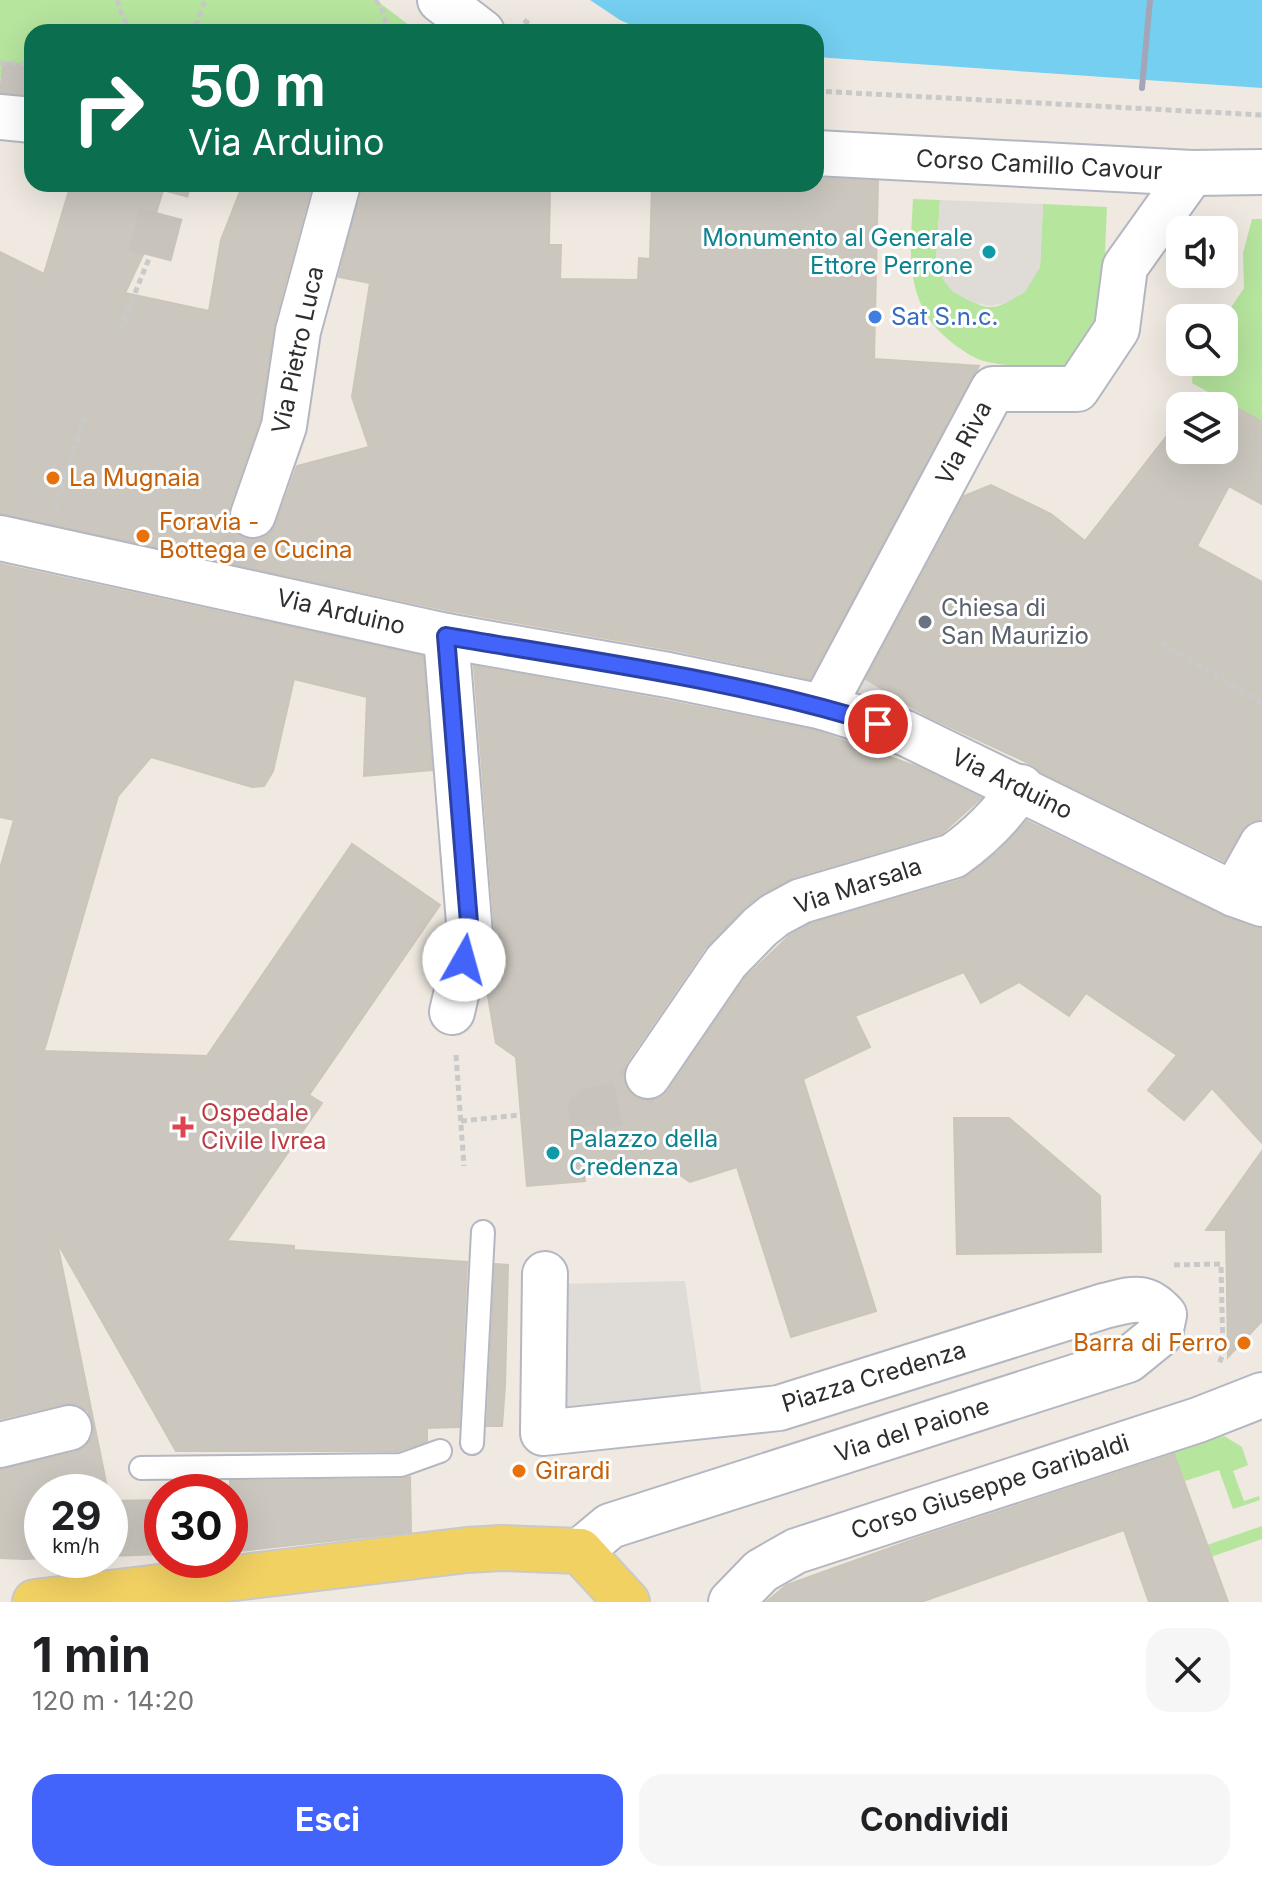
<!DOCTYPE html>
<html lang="it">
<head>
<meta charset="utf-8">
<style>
	:root { --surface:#fff; --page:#f6f6f6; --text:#202124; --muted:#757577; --accent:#4264fb }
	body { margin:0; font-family:Inter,sans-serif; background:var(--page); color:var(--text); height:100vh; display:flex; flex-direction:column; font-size:30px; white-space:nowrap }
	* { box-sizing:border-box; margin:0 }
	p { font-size:26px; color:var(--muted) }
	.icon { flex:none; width:44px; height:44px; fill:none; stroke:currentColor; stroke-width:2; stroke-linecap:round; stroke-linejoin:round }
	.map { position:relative; height:1602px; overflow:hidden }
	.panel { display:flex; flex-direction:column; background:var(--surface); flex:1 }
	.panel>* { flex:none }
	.hud { position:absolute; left:24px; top:24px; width:800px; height:168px; border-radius:24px; box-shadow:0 8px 32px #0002; background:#0b6e4f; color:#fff; overflow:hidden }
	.tools { position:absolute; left:1166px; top:216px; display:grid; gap:16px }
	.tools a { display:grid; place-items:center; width:72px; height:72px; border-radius:16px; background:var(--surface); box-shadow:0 8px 32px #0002; font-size:40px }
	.speed { position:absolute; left:24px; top:1474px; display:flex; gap:16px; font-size:40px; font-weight:700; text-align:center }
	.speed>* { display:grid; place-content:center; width:104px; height:104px; border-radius:50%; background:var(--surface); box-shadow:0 8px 32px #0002; line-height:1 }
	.speed small { font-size:20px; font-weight:400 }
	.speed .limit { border:12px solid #d22; background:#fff; color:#111 }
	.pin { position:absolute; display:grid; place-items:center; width:68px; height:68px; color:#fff; margin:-34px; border:4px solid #fff; border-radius:50%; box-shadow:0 2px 8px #0007 }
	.me { position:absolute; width:88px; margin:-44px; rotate:7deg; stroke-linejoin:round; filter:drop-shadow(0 0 6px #0008) }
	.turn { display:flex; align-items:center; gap:28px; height:168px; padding:0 32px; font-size:36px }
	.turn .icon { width:104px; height:104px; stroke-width:2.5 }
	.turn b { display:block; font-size:56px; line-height:68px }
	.round { display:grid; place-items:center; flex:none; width:84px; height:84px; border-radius:24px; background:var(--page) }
	.headline { display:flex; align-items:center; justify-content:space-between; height:136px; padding:0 32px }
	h1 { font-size:48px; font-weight:700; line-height:60px }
	.cta { display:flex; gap:16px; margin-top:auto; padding:16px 32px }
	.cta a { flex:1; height:92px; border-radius:24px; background:var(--accent); color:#fff; font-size:32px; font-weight:700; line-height:92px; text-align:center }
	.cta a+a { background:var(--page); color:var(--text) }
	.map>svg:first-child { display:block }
</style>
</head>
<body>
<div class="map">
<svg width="1262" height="1602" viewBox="0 0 1262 1602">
	<rect width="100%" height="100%" fill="#efe9e1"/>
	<!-- green -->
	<g fill="#b6e59e">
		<polygon points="0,0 376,0 418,32 32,32 32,80 0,78"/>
		<path d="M913 199 940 200 936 262C953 280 975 320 1005 303 1018 296 1030 277 1040 267L1043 204 1107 207 1102 324 1074 367C1047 365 1015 368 988 362 976 360 965 352 955 345 903 306 910 257 913 199Z"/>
		<polygon points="1252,219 1262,219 1262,422 1192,383 1194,362 1224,362 1224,318 1244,288 1243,253"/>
		<polygon points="1224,1436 1242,1447 1248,1465 1233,1471 1244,1501 1259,1496 1260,1500 1233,1509 1219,1470 1185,1481 1173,1452"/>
		<polygon points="1262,1526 1262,1539 1211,1557 1207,1545"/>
	</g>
	<!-- plaza -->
	<g fill="#dfdcd8">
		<polygon points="940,200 1043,204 1040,267 1025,292 1006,303 990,306 972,302 953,292 944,281 936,262"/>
		<polygon points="852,671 921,710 915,720 840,692"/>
		<polygon points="685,1281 703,1402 552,1423 555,1284"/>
	</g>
	<!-- water -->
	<polygon fill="#75cff0" points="590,0 1262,0 1262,88 816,57 816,32 647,32 620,20"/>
	<!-- building -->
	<g fill="#cbc7bf" stroke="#cbc5ba" stroke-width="2">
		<polygon points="816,178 878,181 874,359 979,366 810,679 673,650 451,611 0,514 0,252 44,274 71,184 165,184 143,255 125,293 209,311 221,240 243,184 312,184 274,324 260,420 229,508 229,520 234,531 244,538 257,540 269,534 276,524 297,466 369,447 352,397 370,283 339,277 362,184 550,184 549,245 561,245 560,279 638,280 639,258 650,259 652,184 816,184"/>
		<polygon points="1237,408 1262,422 1262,504 1229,486 1197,546 1262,582 1262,819 1250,822 1241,831 1224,861 1039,771 1035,766 927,716 866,679 964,496 991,485 1051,514 1085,541 1180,419 1180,450 1224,450 1224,421 1229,423"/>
		<polygon points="0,564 423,656 432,770 364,776 367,697 294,679 273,771 264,786 252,787 151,757 118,796 44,1051 207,1056 352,844 440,905 309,1095 322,1103 227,1241 294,1246 294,1250 467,1262 459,1427 427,1428 427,1441 398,1451 176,1451 57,1242 108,1492 42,1492 42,1558 25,1559 0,1558 0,1469 76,1452 86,1446 93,1436 93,1423 88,1411 75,1404 63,1404 0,1419 0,869 14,820 0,817"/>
		<polygon points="474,666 663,700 817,731 918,767 981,798 942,833 794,877 763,893 744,908 705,948 627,1062 623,1073 625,1086 635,1097 647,1101 659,1098 668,1091 745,978 789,936 811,924 961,880 998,852 1027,821 1223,916 1262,928 1262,1143 1212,1088 1184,1120 1148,1090 1177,1055 1086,993 1069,1016 1019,982 981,1003 964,972 855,1016 870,1047 803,1079 876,1311 791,1337 737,1167 690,1182 659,1160 584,1173 585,1181 527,1186 516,1057 496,1043 485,979 495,933"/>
		<polygon points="954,1118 1009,1118 1100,1196 1101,1252 957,1254"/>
		<polygon points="1262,1151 1262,1321 1228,1357 1226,1230 1206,1230"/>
		<polygon points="495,1264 508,1265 505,1386 502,1426 487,1426"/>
		<polygon points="1174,1454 1228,1602 1149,1602 1124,1530 921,1602 766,1602 787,1585 915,1539"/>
		<polygon points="410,1477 411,1532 230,1552 230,1481 401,1479"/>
		<polygon points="162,1500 162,1554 110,1556 110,1501"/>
	</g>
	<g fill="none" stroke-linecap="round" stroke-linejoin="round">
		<!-- street-tunnel -->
		<g stroke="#c8c4bd" stroke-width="44" stroke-dasharray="44 22" stroke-linecap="butt">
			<polyline points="0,83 32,87"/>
			<polyline points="150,256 169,184"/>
			<polyline points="233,568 253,515"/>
			<polyline points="593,1125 590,1110 619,1104 648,1076"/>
		</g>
		<defs>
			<g id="lane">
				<polyline points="472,1443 483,1232"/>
				<polyline points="141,1468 401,1465 440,1451"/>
			</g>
			<g id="street">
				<polyline points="0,117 32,120"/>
				<polyline points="253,515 284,426 298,331 338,184"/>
				<polyline points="0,538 446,636 668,675 823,707 905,733 1234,894 1262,904"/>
				<polyline points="446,636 470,935 452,1012"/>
				<polyline points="823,707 993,389 1077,389 1117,329 1125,267 1192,173"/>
				<polyline points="1234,894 1262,844"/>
				<path d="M648 1076 726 962 760 927 775 915 801 901 953 856C980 837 1002 815 1021 787"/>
				<path d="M545 1274 543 1433 779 1408 1104 1306C1131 1300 1144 1292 1164 1315L1160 1334 1128 1360 610 1526 580 1551"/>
				<polyline points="0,1445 69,1428"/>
			</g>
			<g id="secondary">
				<polyline points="440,0 482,32"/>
				<polyline points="816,153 1192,173 1262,172"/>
				<polyline points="731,1602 761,1571 796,1551 1198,1420 1262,1395"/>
			</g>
			<polyline id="primary" points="35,1602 467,1550 501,1548 580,1551 627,1602"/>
		</defs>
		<!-- lane casing -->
		<use href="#lane" stroke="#b4b7c1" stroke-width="26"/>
		<!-- street casing -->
		<use href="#street" stroke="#b4b7c1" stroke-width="48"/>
		<!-- secondary casing -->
		<use href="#secondary" stroke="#b4b7c1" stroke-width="48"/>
		<!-- primary casing -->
		<use href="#primary" stroke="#c9c9c9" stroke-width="48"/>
		<!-- path -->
		<g stroke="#c9c9c9" stroke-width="5" stroke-dasharray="6 4" stroke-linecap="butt">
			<polyline points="117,0 123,18 135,32"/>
			<polyline points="375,0 381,7 389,32"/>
			<polyline points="524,20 539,32"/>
			<polyline points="187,32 198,21 205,0"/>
			<polyline points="0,63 32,64"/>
			<polyline points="816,91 1262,115"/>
			<polyline points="120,330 150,256"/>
			<polyline points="55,508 84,418"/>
			<polyline points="1162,643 1262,703"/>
			<polyline points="456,1055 464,1166"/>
			<polyline points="461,1121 520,1115"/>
			<polyline points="1174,1265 1221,1264 1223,1354 1218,1366"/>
		</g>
		<!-- lane -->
		<use href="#lane" stroke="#fff" stroke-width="22"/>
		<!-- street -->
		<use href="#street" stroke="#fff" stroke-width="44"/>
		<!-- secondary -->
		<use href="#secondary" stroke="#fff" stroke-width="44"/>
		<!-- primary -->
		<use href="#primary" stroke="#f2d163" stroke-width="44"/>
		<!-- rail -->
		<polyline stroke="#a3a6b8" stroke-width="6" points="1142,88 1150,0"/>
	</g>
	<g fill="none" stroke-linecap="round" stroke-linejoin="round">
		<defs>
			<path id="route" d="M464 960 470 935 446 636C590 661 738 680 878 724"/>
		</defs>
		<!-- route casing -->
		<use href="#route" stroke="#2b41a3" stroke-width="20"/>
		<!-- route -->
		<use href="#route" stroke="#4264fb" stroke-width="14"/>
	</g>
	<!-- markers -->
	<g fill="#0f9aa8" stroke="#fff" stroke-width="3">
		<circle cx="989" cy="252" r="8"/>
		<circle cx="553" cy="1153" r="8"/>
	</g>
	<circle fill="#3f7fe0" stroke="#fff" stroke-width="3" cx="875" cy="317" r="8"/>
	<g fill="#e8710a" stroke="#fff" stroke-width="3">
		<circle cx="53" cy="478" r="8"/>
		<circle cx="143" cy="536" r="8"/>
		<circle cx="1244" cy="1343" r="8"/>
		<circle cx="519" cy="1471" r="8"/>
	</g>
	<circle fill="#6b7280" stroke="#fff" stroke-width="3" cx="925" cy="622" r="8"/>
	<path fill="#e0444e" stroke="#fff" stroke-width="3" d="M179 1115h8v8h8v8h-8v8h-8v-8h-8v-8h8z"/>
	<g text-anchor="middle" stroke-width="6" stroke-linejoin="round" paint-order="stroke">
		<!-- street labels -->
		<g font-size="24" fill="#2e2e2e" stroke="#fff">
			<text transform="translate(1039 165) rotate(3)" y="8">Corso Camillo Cavour</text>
			<text transform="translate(298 350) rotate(-78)" y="8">Via Pietro Luca</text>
			<text transform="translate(964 443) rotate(-62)" y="8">Via Riva</text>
			<text transform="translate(341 612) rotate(13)" y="8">Via Arduino</text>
			<text transform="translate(1012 784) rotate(26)" y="8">Via Arduino</text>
			<text transform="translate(858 886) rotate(-18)" y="8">Via Marsala</text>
			<text transform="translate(874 1377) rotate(-17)" y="8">Piazza Credenza</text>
			<text transform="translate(912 1430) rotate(-18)" y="8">Via del Paione</text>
			<text transform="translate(990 1487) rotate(-18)" y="8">Corso Giuseppe Garibaldi</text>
		</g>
		<!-- culture labels -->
		<g font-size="24" fill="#0d838f" stroke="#fff" text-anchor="end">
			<text x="973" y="246">Monumento al Generale<tspan x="973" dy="28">Ettore Perrone</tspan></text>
			<text x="569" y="1147" text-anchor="start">Palazzo della<tspan x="569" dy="28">Credenza</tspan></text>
		</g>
		<!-- shop labels -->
		<g font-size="24" fill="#366cbe" stroke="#fff" text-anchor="start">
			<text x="891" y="325">Sat S.n.c.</text>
		</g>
		<!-- food labels -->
		<g font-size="24" fill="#c56008" stroke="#fff" text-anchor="start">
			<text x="69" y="486">La Mugnaia</text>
			<text x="159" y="530">Foravia -<tspan x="159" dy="28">Bottega e Cucina</tspan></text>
			<text x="1228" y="1351" text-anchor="end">Barra di Ferro</text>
			<text x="535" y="1479">Girardi</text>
		</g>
		<!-- worship labels -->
		<g font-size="24" fill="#5b616d" stroke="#fff" text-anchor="start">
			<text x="941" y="616">Chiesa di<tspan x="941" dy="28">San Maurizio</tspan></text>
		</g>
		<!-- health labels -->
		<g font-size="24" fill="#be3a42" stroke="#fff" text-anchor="start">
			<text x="201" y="1121">Ospedale<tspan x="201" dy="28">Civile Ivrea</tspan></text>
		</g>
	</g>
</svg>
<div class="tools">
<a><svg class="icon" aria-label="sound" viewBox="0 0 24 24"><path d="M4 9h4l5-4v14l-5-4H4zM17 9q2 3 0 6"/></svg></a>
<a><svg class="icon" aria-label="search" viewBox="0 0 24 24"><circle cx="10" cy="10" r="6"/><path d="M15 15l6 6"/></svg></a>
<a><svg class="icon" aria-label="layers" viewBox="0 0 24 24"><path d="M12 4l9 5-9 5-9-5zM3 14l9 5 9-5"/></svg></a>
</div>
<div class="speed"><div>29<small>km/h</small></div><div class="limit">30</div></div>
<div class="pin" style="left:878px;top:724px;background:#d93025"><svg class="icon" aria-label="arrive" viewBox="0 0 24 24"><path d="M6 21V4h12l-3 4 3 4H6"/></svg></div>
<svg class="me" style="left:464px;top:960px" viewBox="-20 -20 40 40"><circle r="19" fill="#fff"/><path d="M0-13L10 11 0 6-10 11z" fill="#4264fb"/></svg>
<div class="hud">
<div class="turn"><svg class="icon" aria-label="right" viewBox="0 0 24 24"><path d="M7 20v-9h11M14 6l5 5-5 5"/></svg><div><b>50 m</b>Via Arduino</div></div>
</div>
</div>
<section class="panel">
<div class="headline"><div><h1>1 min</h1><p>120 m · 14:20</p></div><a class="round"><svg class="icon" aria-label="close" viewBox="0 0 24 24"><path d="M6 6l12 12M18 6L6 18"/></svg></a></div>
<div class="cta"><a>Esci</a><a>Condividi</a></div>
</section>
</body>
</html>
